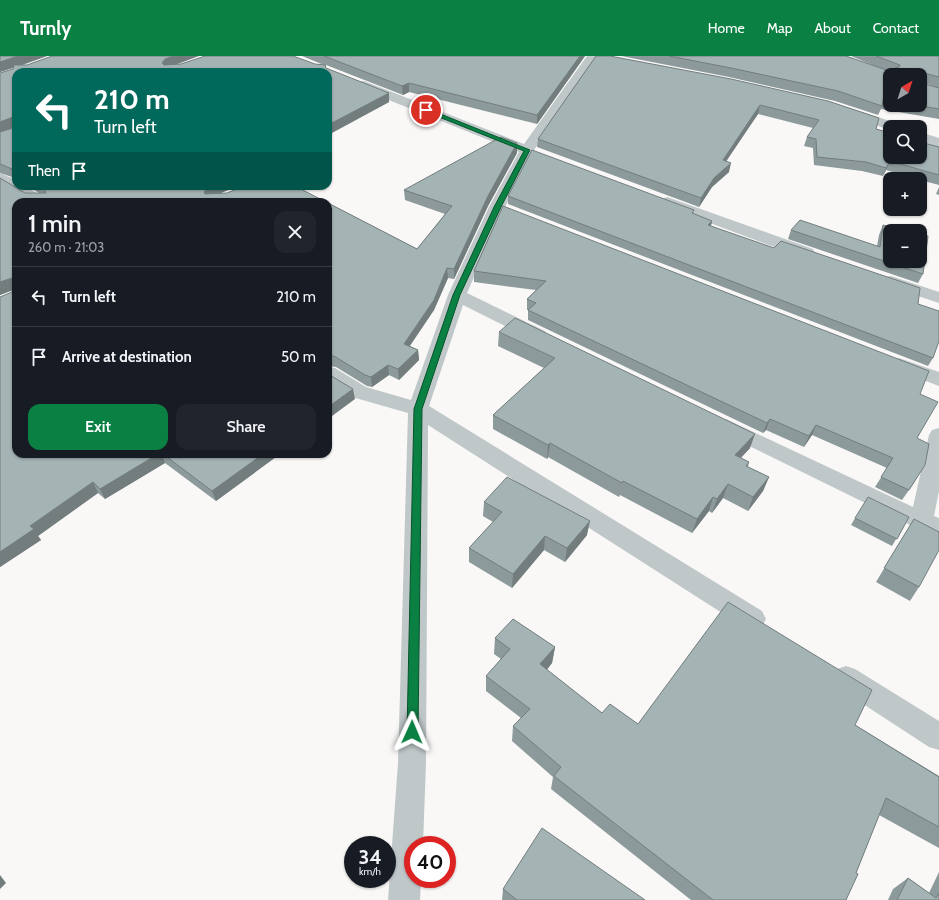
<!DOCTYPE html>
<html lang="en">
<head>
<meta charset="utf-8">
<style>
	:root { --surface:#171b24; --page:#20242c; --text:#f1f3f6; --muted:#9ea1a6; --line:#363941; --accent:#0b8043 }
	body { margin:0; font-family:Cabin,sans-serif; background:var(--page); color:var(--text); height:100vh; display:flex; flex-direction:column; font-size:15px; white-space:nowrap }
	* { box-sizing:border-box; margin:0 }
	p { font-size:13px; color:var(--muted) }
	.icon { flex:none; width:22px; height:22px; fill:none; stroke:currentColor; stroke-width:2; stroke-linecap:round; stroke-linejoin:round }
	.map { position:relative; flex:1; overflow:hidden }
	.drawer { position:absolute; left:12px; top:142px; width:320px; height:260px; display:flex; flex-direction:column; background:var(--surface); border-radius:12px; box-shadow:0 1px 3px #0004 }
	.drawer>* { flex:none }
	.top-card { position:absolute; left:12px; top:12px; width:320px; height:122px; border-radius:12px; box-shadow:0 1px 3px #0004; background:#00695c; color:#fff; overflow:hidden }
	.needle { width:26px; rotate:39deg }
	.tools { position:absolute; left:883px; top:12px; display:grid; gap:8px }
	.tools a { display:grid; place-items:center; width:44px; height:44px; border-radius:8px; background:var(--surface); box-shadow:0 1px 3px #0004; font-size:20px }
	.speed { position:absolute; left:344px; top:780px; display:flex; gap:8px; font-size:20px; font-weight:700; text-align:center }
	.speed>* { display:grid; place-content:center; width:52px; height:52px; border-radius:50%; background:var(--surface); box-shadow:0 1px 3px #0004; line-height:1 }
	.speed small { font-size:10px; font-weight:400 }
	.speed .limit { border:6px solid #d22; background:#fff; color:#111 }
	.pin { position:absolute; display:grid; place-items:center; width:34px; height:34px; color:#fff; margin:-17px; border:2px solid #fff; border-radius:50%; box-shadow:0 1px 4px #0007 }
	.me { position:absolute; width:44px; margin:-22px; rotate:1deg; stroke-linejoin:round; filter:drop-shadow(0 0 3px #0008) }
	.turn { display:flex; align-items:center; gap:14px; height:84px; padding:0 16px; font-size:18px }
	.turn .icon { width:52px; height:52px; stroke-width:2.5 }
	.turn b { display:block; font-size:28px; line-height:34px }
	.then { display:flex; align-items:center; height:38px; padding:0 16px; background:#0003; gap:8px; font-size:15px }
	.round { display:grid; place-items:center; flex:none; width:42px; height:42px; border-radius:12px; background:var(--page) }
	.summary { display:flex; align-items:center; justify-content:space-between; height:68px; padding:0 16px }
	h1 { font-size:24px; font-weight:600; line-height:30px }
	.button { display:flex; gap:8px; margin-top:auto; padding:8px 16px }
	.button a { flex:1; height:46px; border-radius:12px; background:var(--accent); color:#fff; font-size:16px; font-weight:600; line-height:46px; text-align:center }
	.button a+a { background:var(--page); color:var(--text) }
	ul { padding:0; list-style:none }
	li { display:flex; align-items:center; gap:12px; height:60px; padding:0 16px; border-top:1px solid var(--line) }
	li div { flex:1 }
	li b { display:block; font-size:15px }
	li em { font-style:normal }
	header { display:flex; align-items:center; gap:24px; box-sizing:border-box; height:56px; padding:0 20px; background:var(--accent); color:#fff }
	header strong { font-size:19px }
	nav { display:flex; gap:22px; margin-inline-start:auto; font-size:14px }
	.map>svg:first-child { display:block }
</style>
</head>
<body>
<header>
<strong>Turnly</strong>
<nav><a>Home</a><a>Map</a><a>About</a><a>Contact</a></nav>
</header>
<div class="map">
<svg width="939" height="844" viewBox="0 0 939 844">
	<rect width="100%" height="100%" fill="#f9f8f6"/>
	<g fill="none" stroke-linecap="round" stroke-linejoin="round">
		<!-- minor -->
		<g fill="#c0c7c9" fill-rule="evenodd">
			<polygon points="587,0 599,0 534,94 505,151 467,237 545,275 547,279 545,283 538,285 531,283 463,249 429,350 762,555 766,563 762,571 753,574 744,571 428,369 426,707 423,789 413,789 413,823 421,823 420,844 388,844 398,707 408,357 352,341 328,326 328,311 335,312 366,331 411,344 448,239 489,151 519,96 356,31 354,28 356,25 364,25 524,88"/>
			<polygon points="850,52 899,68 901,71 890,71 890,74 845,59 843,56 845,53"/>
			<polygon points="920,76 939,82 939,91 920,85"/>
			<polygon points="0,117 16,124 16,130 25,130 46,143 49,146 30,146 0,127"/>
			<polygon points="667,141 813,193 815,197 813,201 807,202 801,201 662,149 659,146 662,143"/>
			<polygon points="891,220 939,236 939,247 885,229 882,225 885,221"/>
			<polygon points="899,302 939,316 939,330 892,312 889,308 892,304"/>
			<polygon points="726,363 913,451 929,379 932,374 939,372 939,435 934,460 939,462 939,480 914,471 719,375 716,370 719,365"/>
			<polygon points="846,610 855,613 939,665 939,694 929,691 837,631 833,622 837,613"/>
		</g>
	</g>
	<!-- wall -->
	<g fill="#8d9a9b" fill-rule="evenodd">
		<polygon points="0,0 47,0 23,9 324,9 302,0 585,0 537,68 409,36 403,39 326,9 326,12 389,46 328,79 328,16 16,16 16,125 15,122 0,117 0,17 13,13 13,12 0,16"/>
		<polygon points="596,0 876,73 939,91 939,129 920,124 920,123 918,123 886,114 883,120 862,115 814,109 813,92 804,90 807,81 813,72 758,58 726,105 729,116 712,131 699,151 537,91 538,83"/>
		<path d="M621 0H846L889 16 851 0H939V32L922 26V27L939 32V63L881 53 878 59 835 45 729 21ZM890 19 920 49H890Z"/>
		<polygon points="517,97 488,150 454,223 448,222 434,254 410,290 418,294 419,304 399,324 389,319 372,331 367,330 336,311 328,310 328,147 417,193 445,158 405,144 404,134"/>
		<polygon points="0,122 25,137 39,137 28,130 237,130 220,137 326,146 16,146 16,398 280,398 216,445 165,407 105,443 98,437 38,480 41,484 0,511 12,236 12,234 0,239"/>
		<polygon points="939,131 939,139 936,138"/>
		<polygon points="508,140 694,154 693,158 712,165 711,170 918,248 933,302 928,310 508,148"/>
		<polygon points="503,150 920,338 917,383 918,419 902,444 875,431 887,412 812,379 804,391 766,374 763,377 528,264 528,254 527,254 527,243 536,234 474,226 474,215"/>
		<polygon points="883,169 923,218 918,227 788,183 791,174 877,190 879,179"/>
		<polygon points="499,276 750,392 741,402 749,406 748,411 769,421 763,435 748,455 723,442 712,457 709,455 692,477 620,439 619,441 548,401 547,403 493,373 493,359 544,312 498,290"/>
		<polygon points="484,446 587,479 565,506 544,494 512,532 469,506 469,492 493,466 483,460"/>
		<polygon points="909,461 892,490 851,469 855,462"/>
		<polygon points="914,463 919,531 910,545 876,526"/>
		<polygon points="495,582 555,591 552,607 547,614 602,657 638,668 855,669 939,720 939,792 879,759 856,817 846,844 691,844 551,733 553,721 512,685 513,670 521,662 486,635 486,620 501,603 494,598"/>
		<polygon points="939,816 939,844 888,844 893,833 908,822 929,837"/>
		<polygon points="503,833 645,844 502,844"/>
	</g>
	<!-- shaded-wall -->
	<g fill="#737d7e">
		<polygon points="18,0 47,0 0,16 0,6"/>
		<polygon points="173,0 199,0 167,12 162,7 165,3"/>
		<polygon points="580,0 585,0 537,68 537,59"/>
		<polygon points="409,27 409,36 403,39 402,30"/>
		<polygon points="389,37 389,46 328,79 328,69"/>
		<polygon points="760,49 758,58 721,113 723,104"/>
		<polygon points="13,61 16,71 0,76 0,66"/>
		<polygon points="517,87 517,97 488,150 454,223 454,213 488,140"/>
		<polygon points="890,105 886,114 883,120 886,112"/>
		<polygon points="731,107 729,116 712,131 699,151 701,142 714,122"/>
		<polygon points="212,130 237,130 210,142 204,136 208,132"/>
		<polygon points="712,165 710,173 708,169"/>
		<polygon points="447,212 448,222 434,254 404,298 404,288"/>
		<polygon points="12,222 16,233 0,239 0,226"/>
		<polygon points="418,294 419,304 399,324 398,313"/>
		<polygon points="388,309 389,319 372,331 371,321"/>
		<polygon points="353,333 355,343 328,363 328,351"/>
		<polygon points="770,363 766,374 763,377 767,367"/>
		<polygon points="816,369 812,379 804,391 809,380"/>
		<polygon points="755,378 750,392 730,413 735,399"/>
		<polygon points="550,387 548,401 547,403 548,389"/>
		<polygon points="158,398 162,398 165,407 105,443 100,433"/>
		<polygon points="263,398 280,398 216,445 212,435"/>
		<polygon points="925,409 918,419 902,444 909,434"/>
		<polygon points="769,421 763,435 748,455 753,441"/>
		<polygon points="93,426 98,437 38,480 41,484 0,511 0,496 30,470"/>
		<polygon points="728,428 723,442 712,457 717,443"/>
		<polygon points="713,441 709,455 692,477 697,463"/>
		<polygon points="590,465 587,479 565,506 567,492"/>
		<polygon points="545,480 544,494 512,532 513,518"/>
		<polygon points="555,591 552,607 538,624 540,608"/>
		<polygon points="0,819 6,827 0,833"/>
	</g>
	<!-- building -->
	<g fill="#a4b3b4" stroke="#737d7e">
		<polygon points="0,0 18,0 0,6"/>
		<polygon points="52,0 173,0 165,3 162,7 164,9 181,8 205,0 293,0 315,8 325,9 326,12 389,37 328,69 328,16 16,16 16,119 13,119 12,113 0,108 0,76 13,72 13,61 0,66 0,17 13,13 14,9 27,9"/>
		<polygon points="324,0 580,0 537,59 409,27 402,30"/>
		<polygon points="596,0 610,0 731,23 828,45 879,62 876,73 890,77 890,101 920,101 920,86 939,91 939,119 890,105 886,112 866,106 817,101 816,83 807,81 819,64 760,49 723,104 731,107 714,122 701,142 538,83"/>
		<polygon points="669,0 846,0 889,15 894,16 895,12 899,11 900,9 876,0 939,0 939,21 924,17 922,18 922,27 939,32 939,53 916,49 920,49 920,19 890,19 890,44 883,43 882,50 838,35 731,12"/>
		<polygon points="501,81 517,87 488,140 454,213 447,212 434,244 404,288 418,294 398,313 388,309 371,321 365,319 334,300 328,300 328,147 417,193 452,150 404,134"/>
		<polygon points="532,94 694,154 692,157 712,165 708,169 774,192 781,185 920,232 918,248 939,255 939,285 933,302 508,140"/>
		<polygon points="0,122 25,137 46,137 43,132 40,130 212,130 208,132 204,136 205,138 227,137 245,130 295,130 326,146 16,146 16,398 158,398 100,433 93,426 30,470 34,473 0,496 0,241 12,236 12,222 0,226"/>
		<polygon points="503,150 929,315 920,338 938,346 917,382 929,388 925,409 909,434 881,421 893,402 816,369 809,380 770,363 767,367 528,254 536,247 527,243 546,225 474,215"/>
		<polygon points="800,164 880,191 883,169 907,175 890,175 890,205 920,205 920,178 928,180 923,218 791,174"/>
		<polygon points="515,262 755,378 735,399 749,406 746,410 769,421 753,441 728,428 717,443 713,441 697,463 623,425 622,427 550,387 548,389 493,359 555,302 499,276"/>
		<polygon points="328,318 353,333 328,351"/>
		<polygon points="163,398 263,398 212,435"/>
		<polygon points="507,421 590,465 567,492 545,480 513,518 469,492 502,456 484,446"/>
		<polygon points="868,441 909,461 897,483 855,462"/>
		<polygon points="914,463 939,476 939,494 919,531 884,512"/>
		<polygon points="728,546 872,634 855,669 939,721 939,771 886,742 856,817 858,818 846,844 713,844 554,720 561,711 513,670 530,653 486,620 510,593 495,582 513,563 555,591 540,608 602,657 610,648 638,668"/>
		<polygon points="542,772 645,844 517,844 503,833"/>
		<polygon points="908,822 936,842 939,837 939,844 897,844"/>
	</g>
	<!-- route -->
	<polygon fill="#0b8043" stroke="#07532c" points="424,53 428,53 530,94 501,151 460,239 422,353 418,676 417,680 412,682 408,680 407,676 414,353 453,239 494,151 524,95 424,55"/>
</svg>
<div class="tools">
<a><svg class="needle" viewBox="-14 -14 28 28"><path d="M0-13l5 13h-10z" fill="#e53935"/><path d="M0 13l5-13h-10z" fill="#9ea1a6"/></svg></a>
<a><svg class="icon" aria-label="search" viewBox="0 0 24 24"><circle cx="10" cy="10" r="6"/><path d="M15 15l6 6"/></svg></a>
<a>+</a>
<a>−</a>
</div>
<div class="speed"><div>34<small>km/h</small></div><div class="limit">40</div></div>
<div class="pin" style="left:426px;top:54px;background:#d93025"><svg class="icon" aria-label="arrive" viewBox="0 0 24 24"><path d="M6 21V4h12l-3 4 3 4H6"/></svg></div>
<svg class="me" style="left:412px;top:676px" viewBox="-20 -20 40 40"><path d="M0-17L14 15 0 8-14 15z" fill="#0b8043" stroke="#fff" stroke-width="4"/></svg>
<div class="top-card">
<div class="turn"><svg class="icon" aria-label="left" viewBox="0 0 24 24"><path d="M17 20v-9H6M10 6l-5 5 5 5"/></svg><div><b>210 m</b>Turn left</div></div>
<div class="then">Then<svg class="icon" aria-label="arrive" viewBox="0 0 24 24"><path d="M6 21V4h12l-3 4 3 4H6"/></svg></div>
</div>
<section class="drawer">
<div class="summary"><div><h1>1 min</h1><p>260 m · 21:03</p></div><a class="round"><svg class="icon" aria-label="close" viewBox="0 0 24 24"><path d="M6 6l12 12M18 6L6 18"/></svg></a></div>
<ul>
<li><svg class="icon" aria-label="left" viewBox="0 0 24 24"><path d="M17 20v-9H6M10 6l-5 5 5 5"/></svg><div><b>Turn left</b></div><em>210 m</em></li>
<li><svg class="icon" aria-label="arrive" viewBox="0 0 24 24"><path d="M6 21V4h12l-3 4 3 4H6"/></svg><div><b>Arrive at destination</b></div><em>50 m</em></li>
</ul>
<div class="button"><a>Exit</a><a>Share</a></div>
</section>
</div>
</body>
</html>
